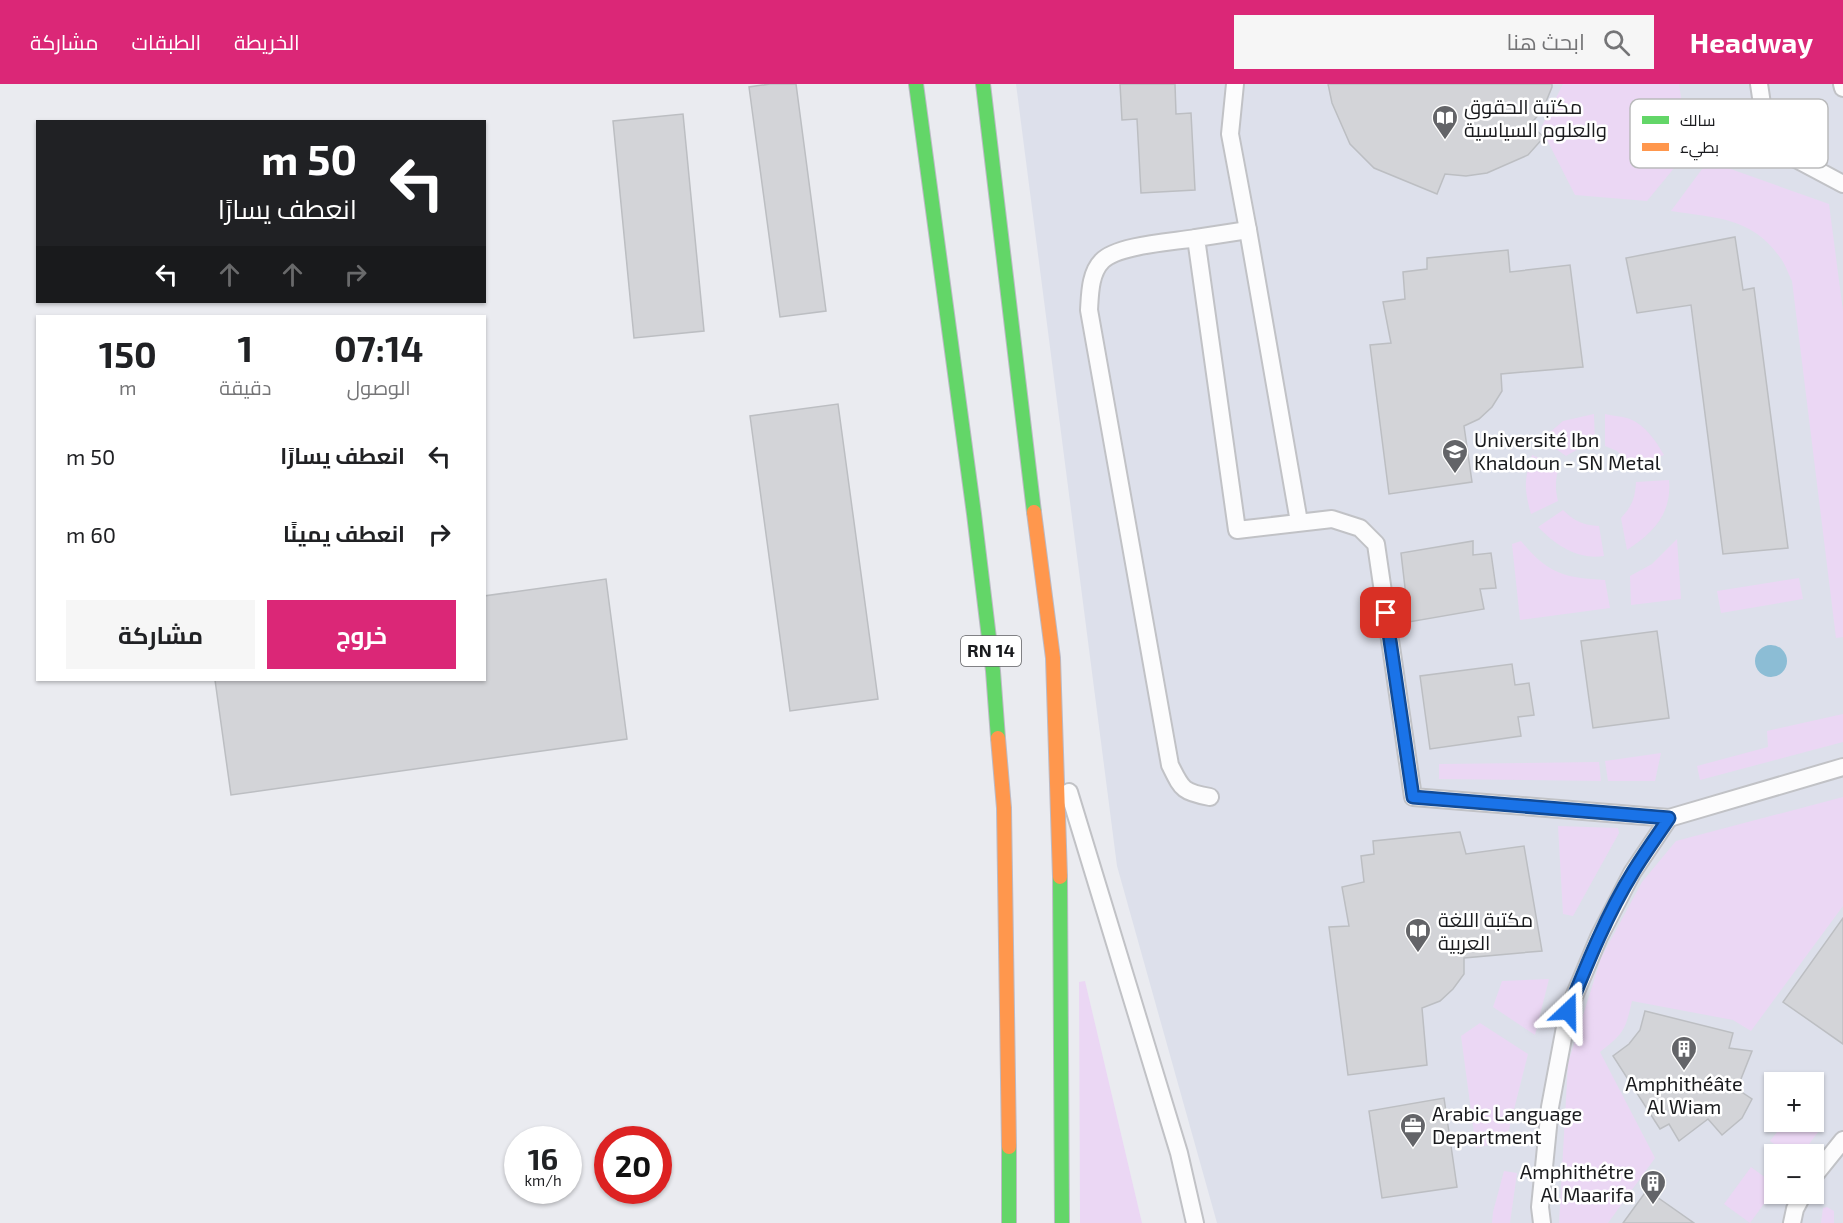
<!DOCTYPE html>
<html lang="ar">
<head>
<meta charset="utf-8">
<style>
	:root { --surface:#fff; --page:#f6f6f6; --text:#202124; --muted:#757577; --accent:#db2777 }
	body { margin:0; font-family:"Exo 2",Cairo,sans-serif; background:var(--page); color:var(--text); direction:rtl; height:100vh; display:flex; flex-direction:column; font-size:22px; white-space:nowrap }
	* { box-sizing:border-box; margin:0 }
	p { font-size:20px; color:var(--muted) }
	.icon { flex:none; width:33px; height:33px; fill:none; stroke:currentColor; stroke-width:2; stroke-linecap:round; stroke-linejoin:round }
	.map { position:relative; flex:1; overflow:hidden; direction:ltr }
	.side { position:absolute; left:36px; top:231px; width:450px; height:366px; display:flex; flex-direction:column; background:var(--surface); border-radius:0px; box-shadow:0 2px 4px #0004; direction:rtl }
	.side>* { flex:none }
	.banner { position:absolute; left:36px; top:36px; width:450px; height:183px; border-radius:0px; box-shadow:0 2px 4px #0004; direction:rtl; background:#202124; color:#fff; overflow:hidden }
	.tools { position:absolute; left:1764px; top:988px; display:grid; gap:12px }
	.tools a { display:grid; place-items:center; width:60px; height:60px; border-radius:0px; background:var(--surface); box-shadow:0 2px 4px #0004; font-size:30px }
	.speed { position:absolute; left:504px; top:1042px; display:flex; gap:12px; font-size:30px; font-weight:700; text-align:center }
	.speed>* { display:grid; place-content:center; width:78px; height:78px; border-radius:50%; background:var(--surface); box-shadow:0 2px 4px #0004; line-height:1 }
	.speed small { font-size:15px; font-weight:400 }
	.speed .limit { border:9px solid #d22; background:#fff; color:#111 }
	.pin { position:absolute; display:grid; place-items:center; width:51px; height:51px; color:#fff; margin:-26px; border-radius:12px; box-shadow:0 3px 9px #0006 }
	.me { position:absolute; width:66px; margin:-33px; rotate:23deg; stroke-linejoin:round; filter:drop-shadow(0 0 4px #0008) }
	.turn { display:flex; align-items:center; gap:21px; height:126px; padding:0 30px; font-size:27px }
	.turn .icon { width:78px; height:78px; stroke-width:2.5 }
	.turn b { display:block; font-size:42px; line-height:51px }
	.lanes { display:flex; align-items:center; height:57px; padding:0 30px; background:#0003; justify-content:center; gap:30px; direction:ltr }
	.lanes .off { opacity:.35 }
	.eta { display:flex; justify-content:space-evenly; align-items:center; height:102px; text-align:center }
	.eta b { font-size:36px; font-weight:700; line-height:42px }
	.button { display:flex; gap:12px; margin-top:auto; padding:12px 30px }
	.button a { flex:1; height:69px; border-radius:0px; background:var(--accent); color:#fff; font-size:24px; font-weight:700; line-height:69px; text-align:center }
	.button a+a { background:var(--page); color:var(--text) }
	ul { padding:0; list-style:none }
	li { display:flex; align-items:center; gap:18px; height:78px; padding:0 30px }
	li div { flex:1 }
	li b { display:block; font-size:22px }
	li em { font-style:normal }
	header { display:flex; align-items:center; gap:36px; box-sizing:border-box; height:84px; padding:0 30px; background:var(--accent); color:#fff }
	header strong { font-size:28px }
	nav { display:flex; gap:33px; margin-inline-start:auto; font-size:21px }
	.search { width:420px; height:54px; background:var(--page); display:flex; align-items:center; gap:15px; box-sizing:border-box; padding:0 21px; border-radius:0px; color:var(--muted); font-size:22px }
	.map>svg:first-child { display:block }
</style>
</head>
<body>
<header>
<strong>Headway</strong>
<div class="search"><svg class="icon" aria-label="search" viewBox="0 0 24 24"><circle cx="10" cy="10" r="6"/><path d="M15 15l6 6"/></svg>ابحث هنا</div>
<nav><a>الخريطة</a><a>الطبقات</a><a>مشاركة</a></nav>
</header>
<div class="map">
<svg width="1843" height="1139" viewBox="0 0 1843 1139">
	<rect width="100%" height="100%" fill="#eaebf0"/>
	<!-- built -->
	<path fill="#dde0eb" fill-rule="evenodd" d="M1016 0H1843V1139H1217L1117 782ZM1774 999H1814V1038H1774ZM1774 1071H1814V1110H1774Z"/>
	<!-- green -->
	<g fill="#ebd7f4">
		<polygon points="1563,0 1679,0 1689,66 1647,117 1575,111 1541,44"/>
		<path d="M1708 77 1829 120 1843 227V553L1836 554 1792 197C1788 189 1785 179 1779 172 1751 133 1715 134 1671 127Z"/>
		<polygon points="1594,330 1595,360 1580,364 1566,372 1542,355 1563,337"/>
		<path d="M1605 330C1613 332 1622 332 1630 335 1645 341 1656 357 1664 371L1633 383 1617 367 1605 362Z"/>
		<path d="M1532 371 1559 383C1555 395 1555 405 1558 417L1531 430C1524 405 1524 396 1532 371Z"/>
		<path d="M1669 396C1672 430 1653 449 1627 466L1621 434C1632 422 1635 415 1636 398Z"/>
		<path d="M1563 426C1574 437 1583 441 1599 442L1604 472C1577 476 1556 461 1538 443Z"/>
		<polygon points="1677,455 1681,515 1631,521 1630,492 1652,480"/>
		<path d="M1521 457C1548 490 1564 494 1605 496L1610 524 1520 536 1512 460Z"/>
		<polygon points="1799,494 1803,515 1721,529 1717,507"/>
		<polygon points="1843,630 1843,658 1700,696 1697,682 1768,663 1767,647"/>
		<polygon points="1661,669 1655,697 1608,697 1605,677"/>
		<polygon points="1599,678 1601,697 1439,695 1439,680"/>
		<path d="M1843 713V822L1751 947 1733 936 1632 917C1625 947 1624 949 1600 968L1655 1074 1608 1139H1559L1568 979 1601 874 1642 798 1676 757Z"/>
		<polygon points="1558,742 1618,744 1619,749 1573,832 1563,830"/>
		<polygon points="1549,895 1535,951 1493,923 1502,897"/>
		<polygon points="1085,897 1142,1139 1080,1139 1079,898"/>
		<polygon points="1480,939 1528,970 1506,1057 1476,1064 1461,952"/>
		<polygon points="1814,1032 1824,1040 1801,1071 1789,1071 1770,1057 1785,1038 1814,1038"/>
		<polygon points="1751,1083 1774,1100 1774,1106 1750,1139 1724,1120"/>
		<polygon points="1504,1087 1517,1089 1510,1139 1492,1139 1493,1128"/>
		<polygon points="1827,1123 1834,1127 1834,1139 1821,1139 1823,1124"/>
	</g>
	<!-- water -->
	<circle fill="#8cbdd5" cx="1771" cy="577" r="16"/>
	<!-- building -->
	<g fill="#d3d4d8" stroke="#bcbec2" stroke-width="1.5">
		<polygon points="770,0 796,0 826,227 780,233 749,3"/>
		<polygon points="1120,0 1175,0 1176,30 1191,29 1195,106 1141,109 1137,35 1122,36"/>
		<polygon points="1328,0 1552,0 1552,3 1543,25 1530,41 1544,53 1528,71 1487,89 1466,92 1445,90 1437,110 1374,84 1350,60 1332,19"/>
		<polygon points="683,30 704,247 634,254 613,37"/>
		<polygon points="1735,153 1743,206 1754,204 1788,464 1723,470 1691,221 1637,229 1626,174"/>
		<polygon points="1508,166 1510,188 1570,181 1583,283 1501,290 1502,307 1492,323 1479,335 1464,342 1472,398 1389,410 1370,261 1391,259 1383,218 1405,215 1403,188 1427,185 1427,174"/>
		<polygon points="838,320 878,615 790,627 750,332"/>
		<polygon points="1473,457 1473,471 1491,469 1496,504 1480,505 1484,525 1409,538 1401,469"/>
		<polygon points="606,495 627,655 231,711 215,596 484,596 484,512"/>
		<polygon points="1657,547 1669,634 1593,644 1581,557"/>
		<polygon points="1512,580 1515,601 1529,599 1534,631 1518,633 1521,652 1430,665 1420,592"/>
		<polygon points="1460,748 1466,770 1524,762 1542,867 1464,874 1464,890 1453,905 1440,917 1422,924 1427,981 1348,991 1329,843 1349,842 1342,803 1364,798 1361,772 1374,770 1373,757"/>
		<polygon points="1843,834 1843,960 1783,918"/>
		<polygon points="1645,927 1733,949 1729,964 1752,967 1737,1005 1752,1015 1742,1034 1722,1051 1708,1035 1679,1057 1669,1040 1660,1045 1613,972 1629,960 1640,946"/>
		<polygon points="1444,1014 1457,1103 1382,1114 1369,1027"/>
		<polygon points="1647,1106 1694,1139 1623,1139"/>
	</g>
	<g fill="none" stroke-linecap="round" stroke-linejoin="round">
		<defs>
			<g id="lane">
				<polyline points="1235,0 1230,50 1248,146"/>
				<polyline points="1759,0 1768,60 1843,100"/>
				<polyline points="1842,0 1843,4"/>
				<path d="M1196 154C1173 158 1117 161 1102 177 1090 189 1090 210 1089 226L1170 681C1182 705 1182 708 1210 713"/>
				<polyline points="1299,438 1248,146 1196,154 1237,446 1332,435 1360,444 1376,460 1413,713 1669,734 1843,683"/>
				<polyline points="1069,708 1179,1069 1195,1139"/>
				<polyline points="1814,1092 1843,1056"/>
				<polyline points="1542,1139 1540,1123 1550,1023 1568,927 1599,853 1632,789 1669,734"/>
				<polyline points="1792,1139 1795,1125 1803,1110"/>
			</g>
			<g id="fast">
				<polyline points="916,0 974,430 993,587 998,654"/>
				<polyline points="983,0 1034,428"/>
				<polyline points="1060,793 1062,1139"/>
				<polyline points="1009,1063 1009,1139"/>
			</g>
			<g id="slow">
				<polyline points="1034,428 1053,574 1060,793"/>
				<polyline points="998,654 1004,724 1009,1063"/>
			</g>
		</defs>
		<!-- lane casing -->
		<use href="#lane" stroke="#c1c2c6" stroke-width="20"/>
		<!-- fast casing -->
		<use href="#fast" stroke="#bcbac5" stroke-width="16"/>
		<!-- slow casing -->
		<use href="#slow" stroke="#bcbac5" stroke-width="16"/>
		<!-- lane -->
		<use href="#lane" stroke="#fcfcfd" stroke-width="16"/>
		<!-- fast -->
		<use href="#fast" stroke="#63d668" stroke-width="14"/>
		<!-- slow -->
		<use href="#slow" stroke="#ff974d" stroke-width="14"/>
	</g>
	<g fill="none" stroke-linecap="round" stroke-linejoin="round">
		<defs>
			<path id="route" d="M1386 529 1413 713 1669 734C1657 752 1644 770 1633 788 1606 832 1587 880 1568 927"/>
		</defs>
		<!-- route casing -->
		<use href="#route" stroke="#114b97" stroke-width="15"/>
		<!-- route -->
		<use href="#route" stroke="#1a73e8" stroke-width="10"/>
	</g>
	<!-- icons -->
	<defs>
		<symbol id="library-pin" viewBox="-11 -11 22 30"><path d="M0 17L-7.5 6A9.5 9.5 0 1 1 7.5 6Z" fill="#636468" stroke="#fff"/><path d="M-6-4Q-3-5.5-.7-3.5V5Q-3 3-6 4ZM6-4Q3-5.5 .7-3.5V5Q3 3 6 4Z" fill="#fff"/></symbol>
		<symbol id="university-pin" viewBox="-11 -11 22 30"><path d="M0 17L-7.5 6A9.5 9.5 0 1 1 7.5 6Z" fill="#636468" stroke="#fff"/><path d="M0-5L7-2L0 1L-7-2ZM-4 1L0 2.5L4 1V4Q0 6-4 4Z" fill="#fff"/></symbol>
		<symbol id="building-pin" viewBox="-11 -11 22 30"><path d="M0 17L-7.5 6A9.5 9.5 0 1 1 7.5 6Z" fill="#636468" stroke="#fff"/><path d="M-4-6H4V6H1V3H-1V6H-4ZM-2.5-4.3h1.7v1.8h-1.7ZM.8-4.3h1.7v1.8H.8ZM-2.5-1h1.7V.8h-1.7ZM.8-1h1.7V.8H.8Z" fill="#fff"/></symbol>
		<symbol id="office-pin" viewBox="-11 -11 22 30"><path d="M0 17L-7.5 6A9.5 9.5 0 1 1 7.5 6Z" fill="#636468" stroke="#fff"/><path d="M-6-3h4V-5.5h4V-3h4V5H-6ZM-1-4.5V-3h2v-1.5ZM-6 0V1H6V0Z" fill="#fff"/></symbol>
	</defs>
	<g fill-rule="evenodd">
		<use href="#library-pin" x="1430" y="19" width="30" height="40"/>
		<use href="#university-pin" x="1440" y="353" width="30" height="40"/>
		<use href="#library-pin" x="1403" y="832" width="30" height="40"/>
		<use href="#building-pin" x="1669" y="950" width="30" height="40"/>
		<use href="#office-pin" x="1398" y="1027" width="30" height="40"/>
		<use href="#building-pin" x="1638" y="1084" width="30" height="40"/>
	</g>
	<g text-anchor="middle" stroke-width="5" stroke-linejoin="round" paint-order="stroke">
		<!-- shield labels -->
		<rect fill="#fff" stroke="#5f5f62" stroke-width="1.5" x="961" y="552" width="60" height="30" rx="4.5"/>
		<g font-size="18" font-weight="bold" fill="#1a1b1e">
			<text x="991" y="573">RN 14</text>
		</g>
		<!-- poi labels -->
		<g font-size="20" fill="#1a1b1e" stroke="#fff" text-anchor="start">
			<text x="1464" y="30">مكتبة الحقوق<tspan x="1464" dy="23">والعلوم السياسية</tspan></text>
			<text x="1474" y="363">Université Ibn<tspan x="1474" dy="23">Khaldoun - SN Metal</tspan></text>
			<text x="1438" y="843">مكتبة اللغة<tspan x="1438" dy="23">العربية</tspan></text>
			<text x="1684" y="1007" text-anchor="middle">Amphithéâte<tspan x="1684" dy="23">Al Wiam</tspan></text>
			<text x="1432" y="1037">Arabic Language<tspan x="1432" dy="23">Department</tspan></text>
			<text x="1634" y="1095" text-anchor="end">Amphithétre<tspan x="1634" dy="23">Al Maarifa</tspan></text>
		</g>
	</g>
	<!-- legend -->
	<rect x="1630" y="15" width="198" height="69" rx="9" fill="#fff" stroke="#babbbc" stroke-width="1.5"/>
	<rect x="1642" y="32" width="27" height="8" fill="#63d668"/>
	<rect x="1642" y="59" width="27" height="8" fill="#ff974d"/>
	<g font-size="16" fill="#1a1b1e">
		<text x="1680" y="42">سالك</text>
		<text x="1680" y="69">بطيء</text>
	</g>
</svg>
<div class="tools">
<a>+</a>
<a>−</a>
</div>
<div class="speed"><div>16<small>km/h</small></div><div class="limit">20</div></div>
<div class="pin" style="left:1386px;top:529px;background:#d93025"><svg class="icon" aria-label="arrive" viewBox="0 0 24 24"><path d="M6 21V4h12l-3 4 3 4H6"/></svg></div>
<svg class="me" style="left:1568px;top:927px" viewBox="-20 -20 40 40"><path d="M0-17L14 15 0 8-14 15z" fill="#1a73e8" stroke="#fff" stroke-width="4"/></svg>
<div class="banner">
<div class="turn"><svg class="icon" aria-label="left" viewBox="0 0 24 24"><path d="M17 20v-9H6M10 6l-5 5 5 5"/></svg><div><b>50 m</b>انعطف يسارًا</div></div>
<div class="lanes"><svg class="icon" aria-label="left" viewBox="0 0 24 24"><path d="M17 20v-9H6M10 6l-5 5 5 5"/></svg><svg class="icon off" aria-label="ahead" viewBox="0 0 24 24"><path d="M12 20V5M6 11l6-6 6 6"/></svg><svg class="icon off" aria-label="ahead" viewBox="0 0 24 24"><path d="M12 20V5M6 11l6-6 6 6"/></svg><svg class="icon off" aria-label="right" viewBox="0 0 24 24"><path d="M7 20v-9h11M14 6l5 5-5 5"/></svg></div>
</div>
<section class="side">
<div class="eta">
<div><b>07:14</b><p>الوصول</p></div>
<div><b>1</b><p>دقيقة</p></div>
<div><b>150</b><p>m</p></div>
</div>
<ul>
<li><svg class="icon" aria-label="left" viewBox="0 0 24 24"><path d="M17 20v-9H6M10 6l-5 5 5 5"/></svg><div><b>انعطف يسارًا</b></div><em>50 m</em></li>
<li><svg class="icon" aria-label="right" viewBox="0 0 24 24"><path d="M7 20v-9h11M14 6l5 5-5 5"/></svg><div><b>انعطف يمينًا</b></div><em>60 m</em></li>
</ul>
<div class="button"><a>خروج</a><a>مشاركة</a></div>
</section>
</div>
</body>
</html>
